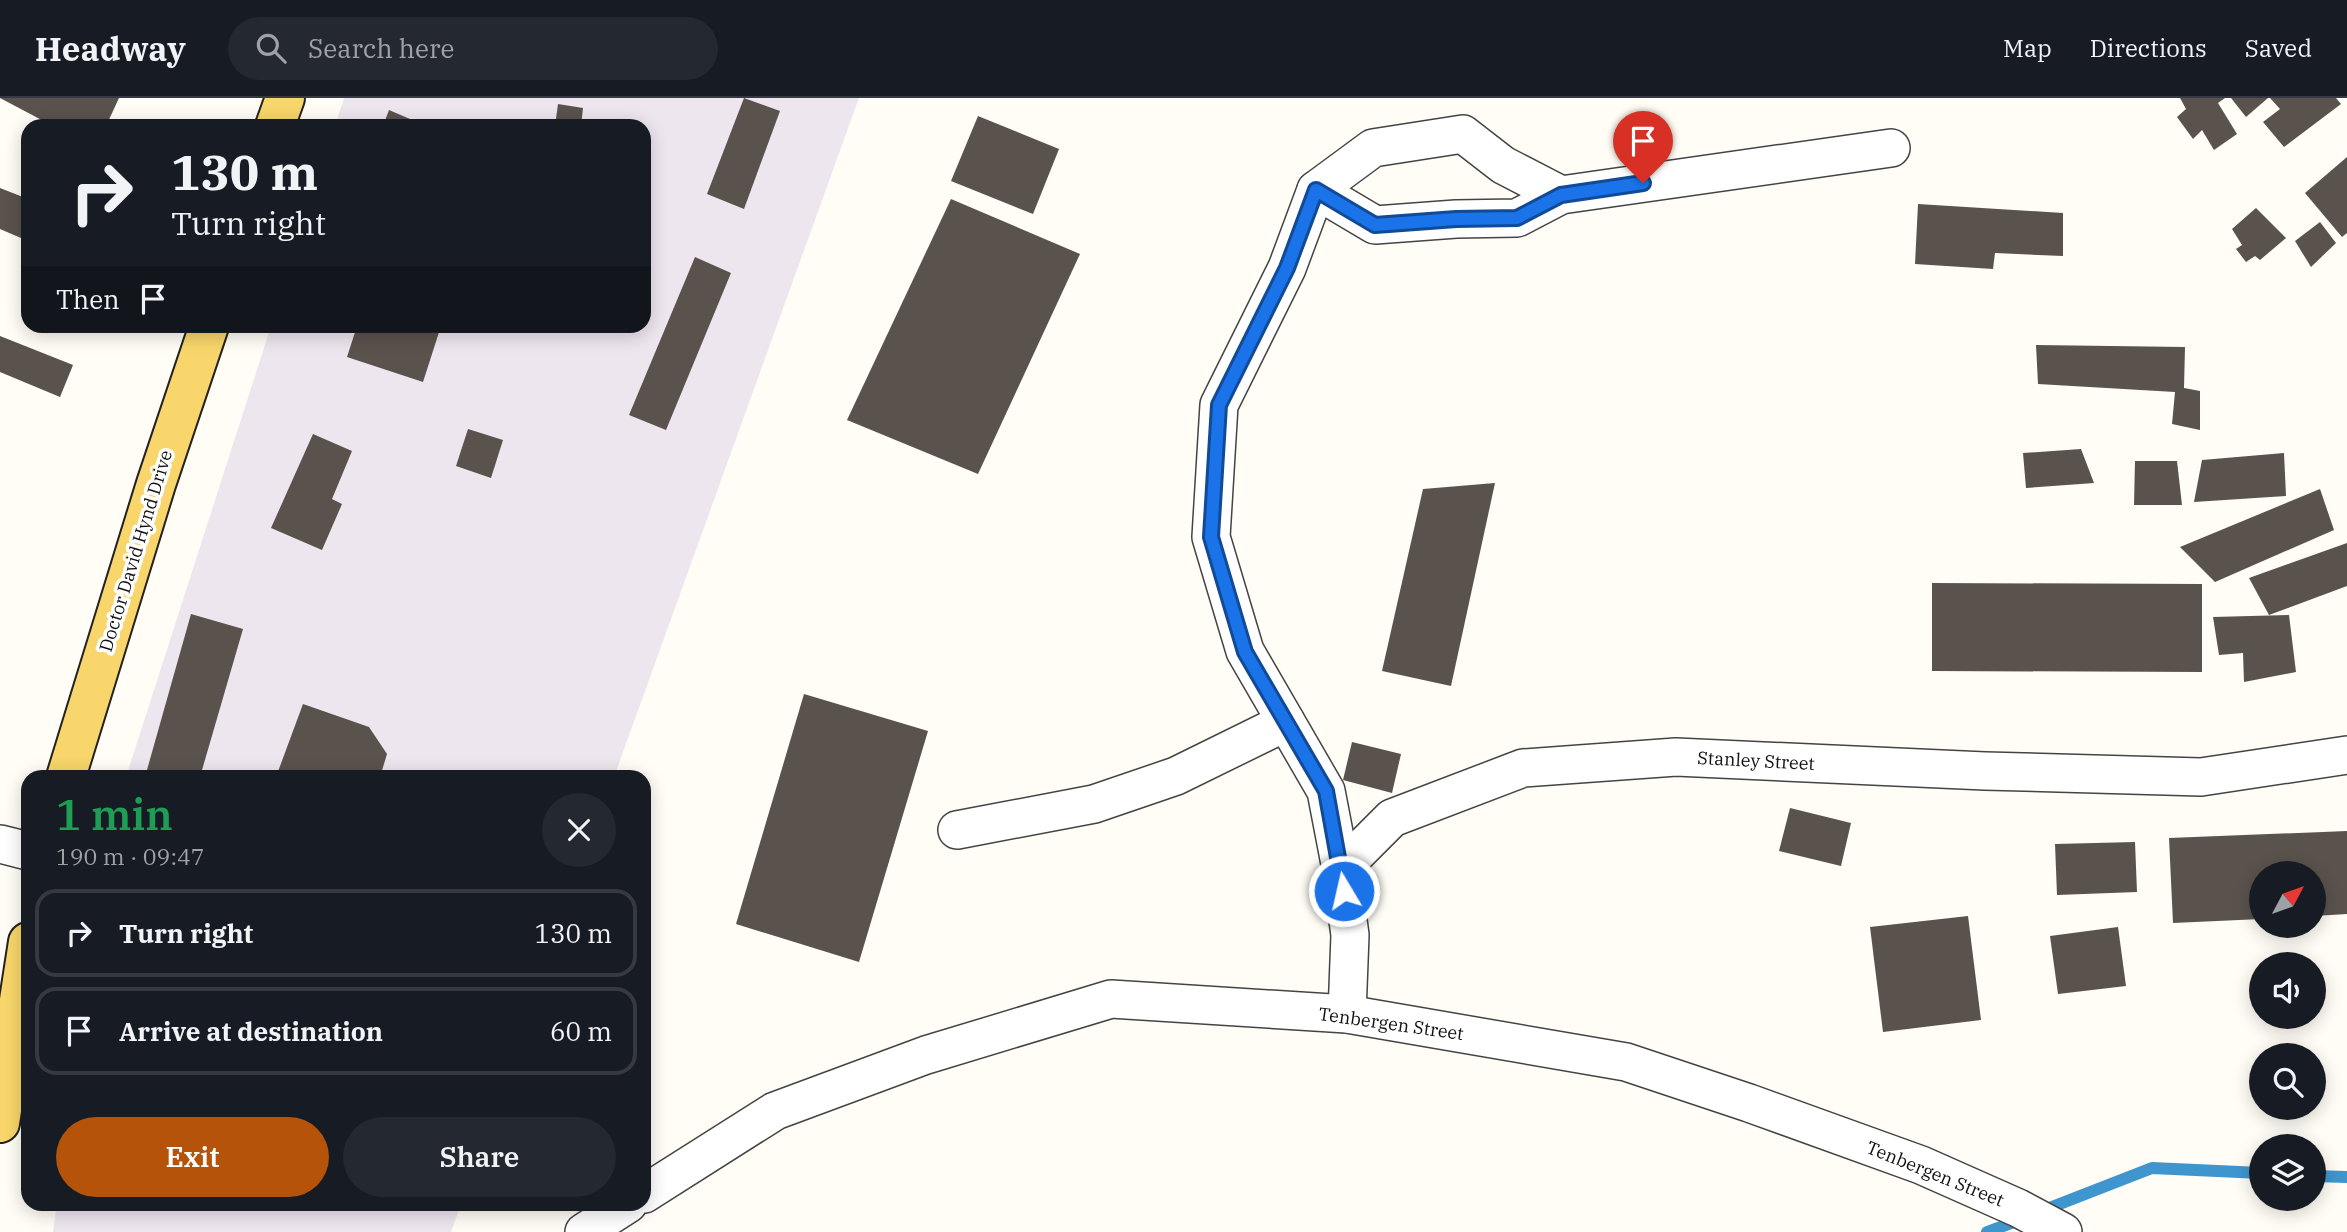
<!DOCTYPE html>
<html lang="en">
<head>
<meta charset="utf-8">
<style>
	:root { --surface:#171b24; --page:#242831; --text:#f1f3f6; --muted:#9ea1a6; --line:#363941; --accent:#b45309 }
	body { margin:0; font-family:"IBM Plex Serif",serif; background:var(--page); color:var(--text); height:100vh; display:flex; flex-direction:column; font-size:26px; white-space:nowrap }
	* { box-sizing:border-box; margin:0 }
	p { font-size:23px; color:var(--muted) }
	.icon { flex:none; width:38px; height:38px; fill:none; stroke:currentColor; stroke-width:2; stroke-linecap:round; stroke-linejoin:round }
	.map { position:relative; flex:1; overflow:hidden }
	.details { position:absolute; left:21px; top:672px; width:630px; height:441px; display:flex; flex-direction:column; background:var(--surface); border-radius:21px; box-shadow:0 4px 18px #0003 }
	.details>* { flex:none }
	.top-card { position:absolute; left:21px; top:21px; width:630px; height:214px; border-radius:21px; box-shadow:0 4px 18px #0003; background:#171b24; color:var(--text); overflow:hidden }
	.needle { width:46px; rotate:49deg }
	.buttons { position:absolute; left:2249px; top:763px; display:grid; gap:14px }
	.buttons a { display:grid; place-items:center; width:77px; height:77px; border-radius:50%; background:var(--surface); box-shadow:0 4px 18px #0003; font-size:35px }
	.pin { position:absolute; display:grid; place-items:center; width:60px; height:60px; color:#fff; margin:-72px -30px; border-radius:50% 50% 50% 0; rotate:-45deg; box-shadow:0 0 7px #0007 }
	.pin .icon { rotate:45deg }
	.me { position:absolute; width:77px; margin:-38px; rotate:351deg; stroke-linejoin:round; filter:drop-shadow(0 0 5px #0008) }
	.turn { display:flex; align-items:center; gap:24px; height:147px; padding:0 35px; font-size:32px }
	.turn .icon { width:91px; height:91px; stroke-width:2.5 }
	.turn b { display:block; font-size:49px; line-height:60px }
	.then { display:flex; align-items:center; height:66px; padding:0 35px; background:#0003; gap:14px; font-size:26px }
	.round { display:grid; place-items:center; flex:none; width:74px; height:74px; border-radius:37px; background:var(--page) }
	.head { display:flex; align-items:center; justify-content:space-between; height:119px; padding:0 35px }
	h1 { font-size:42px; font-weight:600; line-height:52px; color:#1e9e55 }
	.action { display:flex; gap:14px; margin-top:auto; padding:14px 35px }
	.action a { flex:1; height:80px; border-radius:42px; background:var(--accent); color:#fff; font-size:28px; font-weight:600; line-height:80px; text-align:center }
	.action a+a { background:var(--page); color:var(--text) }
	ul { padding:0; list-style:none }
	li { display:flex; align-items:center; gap:21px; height:88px; margin:0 14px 10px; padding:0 21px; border:4px solid var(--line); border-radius:21px }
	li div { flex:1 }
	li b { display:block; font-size:26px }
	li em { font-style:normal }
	header { display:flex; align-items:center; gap:42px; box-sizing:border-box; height:98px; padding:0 35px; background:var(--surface); border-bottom:2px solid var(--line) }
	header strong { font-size:33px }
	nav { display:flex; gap:38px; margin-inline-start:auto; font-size:24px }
	.search { width:490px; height:63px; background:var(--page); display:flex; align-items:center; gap:18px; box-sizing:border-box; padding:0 24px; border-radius:38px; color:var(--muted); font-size:26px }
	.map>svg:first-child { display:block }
</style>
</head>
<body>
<header>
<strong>Headway</strong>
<div class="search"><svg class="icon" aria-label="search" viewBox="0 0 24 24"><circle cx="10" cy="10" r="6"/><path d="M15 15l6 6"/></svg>Search here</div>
<nav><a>Map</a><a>Directions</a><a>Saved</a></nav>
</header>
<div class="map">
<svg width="2347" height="1134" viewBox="0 0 2347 1134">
	<rect width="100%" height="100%" fill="#fffdf5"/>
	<!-- industrial -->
	<g fill="#eee6ef">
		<polygon points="344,0 859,0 614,679 126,679 271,228 644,228 644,28 335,28"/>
		<polygon points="57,1106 461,1106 451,1134 53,1134"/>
	</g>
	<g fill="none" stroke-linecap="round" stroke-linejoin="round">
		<!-- stream -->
		<g stroke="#3f96cf" stroke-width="12">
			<polyline points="2314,1078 2347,1079"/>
			<polyline points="2039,1114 2152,1070 2261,1075"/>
			<polyline points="1987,1134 2022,1121"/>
		</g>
	</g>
	<!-- building -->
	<g fill="#5a524d">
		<polygon points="0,0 119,0 106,28 53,28"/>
		<polygon points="744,0 780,13 744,111 707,96"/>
		<polygon points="2180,0 2225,0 2218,5 2237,36 2214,52 2202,32 2193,41 2177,19 2186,11"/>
		<polygon points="2231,0 2268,0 2246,19"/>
		<polygon points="2270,0 2336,0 2341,6 2284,49 2263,24 2280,11"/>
		<polygon points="558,6 583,10 581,28 555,28"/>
		<polygon points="389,12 410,21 407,28 383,28"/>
		<polygon points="978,18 1059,51 1033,116 951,83"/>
		<polygon points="2347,59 2347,135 2342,139 2305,95"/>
		<polygon points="0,90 28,101 28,143 0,131"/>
		<polygon points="951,101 1080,156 978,376 847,322"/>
		<polygon points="1918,106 2063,115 2063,158 1995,155 1993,171 1915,166"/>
		<polygon points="2256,110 2286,140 2260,162 2255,158 2246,164 2236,151 2242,147 2232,131"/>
		<polygon points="2320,124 2336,145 2311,169 2295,143"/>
		<polygon points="695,159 731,175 666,332 629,317"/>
		<polygon points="357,228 441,228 423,284 347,259"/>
		<polygon points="0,238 73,267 60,299 0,274"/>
		<polygon points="2036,247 2185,249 2184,290 2200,293 2200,332 2172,326 2175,294 2038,286"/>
		<polygon points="468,331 503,342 491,380 456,368"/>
		<polygon points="313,336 352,353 332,401 342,406 322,452 271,430"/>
		<polygon points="2081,351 2094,385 2026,390 2023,355"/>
		<polygon points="2284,355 2286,398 2194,404 2202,362"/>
		<polygon points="2135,363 2177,363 2182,407 2134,407"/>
		<polygon points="1495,385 1451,588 1382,573 1423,391"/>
		<polygon points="2320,391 2334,432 2215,484 2180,449"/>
		<polygon points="2347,445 2347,488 2269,517 2249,480"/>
		<polygon points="1932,485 2202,486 2202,574 1932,573"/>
		<polygon points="191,516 243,531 200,679 145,679"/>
		<polygon points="2289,517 2296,574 2244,584 2243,555 2219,557 2213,519"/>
		<polygon points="804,596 928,633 859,864 736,826"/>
		<polygon points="303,606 369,629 387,656 380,679 276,679"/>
		<polygon points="1352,644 1401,656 1392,695 1343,682"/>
		<polygon points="1790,710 1851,725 1841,768 1779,753"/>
		<polygon points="2347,733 2347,816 2314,818 2314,775 2261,775 2261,821 2173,825 2169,740"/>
		<polygon points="2135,744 2137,794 2057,797 2055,746"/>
		<polygon points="1968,818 1981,922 1883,934 1870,829"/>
		<polygon points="2118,829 2126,888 2058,896 2050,838"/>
	</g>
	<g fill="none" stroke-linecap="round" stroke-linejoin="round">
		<defs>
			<g id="minor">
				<polyline points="1316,92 1375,127 1456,121 1517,120 1561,97 1891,50"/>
				<polyline points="957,732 1094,706 1176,678 1286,624"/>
				<polyline points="0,746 28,753"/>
				<polyline points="1341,771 1326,693 1245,553 1211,439 1219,307 1287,170 1316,92 1373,50 1463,36 1503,67 1561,97"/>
				<polyline points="1347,916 1350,837 1341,771 1392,720 1523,670 1676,659 1985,673 2201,679 2347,657"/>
				<polyline points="644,1096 775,1013 926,957 1111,901 1347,916 1626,964 1749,1005 1921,1067 2018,1110 2063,1134"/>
				<polyline points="584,1134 628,1106"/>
			</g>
			<g id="major">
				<polyline points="275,28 285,0"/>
				<polyline points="66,679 156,386 209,228"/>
				<polyline points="0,1025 28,844"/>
			</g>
		</defs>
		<!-- minor casing -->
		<use href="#minor" stroke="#444" stroke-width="40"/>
		<!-- major casing -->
		<use href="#major" stroke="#222" stroke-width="42"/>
		<!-- minor -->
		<use href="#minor" stroke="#fff" stroke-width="37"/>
		<!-- major -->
		<use href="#major" stroke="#f9d66b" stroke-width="38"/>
	</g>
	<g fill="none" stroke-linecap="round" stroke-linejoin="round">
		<defs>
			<polyline id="route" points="1344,793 1326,693 1245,554 1211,439 1219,307 1287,170 1316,92 1375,127 1456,121 1517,120 1561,97 1643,85"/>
		</defs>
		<!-- route casing -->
		<use href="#route" stroke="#114b97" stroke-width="18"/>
		<!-- route -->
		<use href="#route" stroke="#1a73e8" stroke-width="12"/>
	</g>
	<g text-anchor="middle" stroke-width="7" stroke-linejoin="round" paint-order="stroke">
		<!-- street labels -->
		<g font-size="18" fill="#111" stroke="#fff">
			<text transform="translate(136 453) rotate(-73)" y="6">Doctor David Hynd Drive</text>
			<text transform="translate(1756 663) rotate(3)" y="6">Stanley Street</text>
			<text transform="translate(1391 926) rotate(8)" y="6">Tenbergen Street</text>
			<text transform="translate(1935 1076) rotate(22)" y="6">Tenbergen Street</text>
		</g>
	</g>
</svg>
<div class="buttons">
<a><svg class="needle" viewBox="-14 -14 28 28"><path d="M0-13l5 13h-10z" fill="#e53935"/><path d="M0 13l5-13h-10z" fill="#9ea1a6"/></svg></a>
<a><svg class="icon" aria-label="sound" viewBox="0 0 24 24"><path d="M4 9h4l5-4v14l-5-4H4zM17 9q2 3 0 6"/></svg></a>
<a><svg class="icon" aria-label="search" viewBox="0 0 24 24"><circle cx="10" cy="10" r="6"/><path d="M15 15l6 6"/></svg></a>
<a><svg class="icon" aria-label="layers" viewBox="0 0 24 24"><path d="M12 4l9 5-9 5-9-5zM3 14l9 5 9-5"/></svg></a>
</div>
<div class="pin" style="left:1643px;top:85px;background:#d93025"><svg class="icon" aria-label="arrive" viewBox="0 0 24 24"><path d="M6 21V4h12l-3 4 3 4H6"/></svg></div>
<svg class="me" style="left:1344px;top:793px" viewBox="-20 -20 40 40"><circle r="17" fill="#1a73e8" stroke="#fff" stroke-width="3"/><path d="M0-11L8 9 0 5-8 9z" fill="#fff"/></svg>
<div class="top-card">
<div class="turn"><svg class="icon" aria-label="right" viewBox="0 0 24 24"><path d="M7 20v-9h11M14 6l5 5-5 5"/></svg><div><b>130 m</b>Turn right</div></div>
<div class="then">Then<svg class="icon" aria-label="arrive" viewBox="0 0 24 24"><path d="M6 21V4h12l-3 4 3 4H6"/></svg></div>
</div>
<section class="details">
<div class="head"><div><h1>1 min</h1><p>190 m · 09:47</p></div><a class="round"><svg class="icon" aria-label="close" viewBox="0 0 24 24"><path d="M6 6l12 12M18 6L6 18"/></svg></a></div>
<ul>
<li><svg class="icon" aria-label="right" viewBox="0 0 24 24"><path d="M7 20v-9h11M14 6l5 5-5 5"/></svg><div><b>Turn right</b></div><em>130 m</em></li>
<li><svg class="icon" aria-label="arrive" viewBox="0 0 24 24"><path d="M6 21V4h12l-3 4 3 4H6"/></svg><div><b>Arrive at destination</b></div><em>60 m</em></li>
</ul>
<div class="action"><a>Exit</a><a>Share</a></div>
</section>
</div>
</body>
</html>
